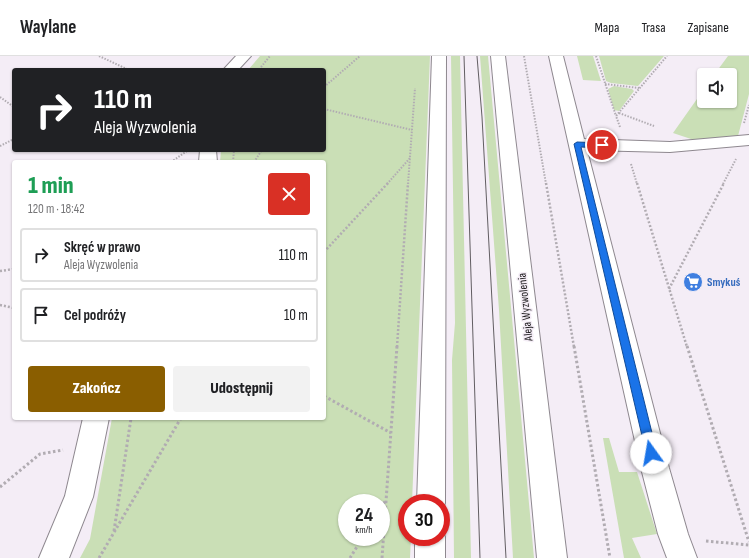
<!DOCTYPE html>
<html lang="pl">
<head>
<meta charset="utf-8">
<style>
	:root { --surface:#fff; --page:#f2f2f2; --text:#202124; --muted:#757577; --line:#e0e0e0; --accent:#8a5e00 }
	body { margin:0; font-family:"Sofia Sans Condensed",sans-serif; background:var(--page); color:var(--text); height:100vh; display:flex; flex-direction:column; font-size:15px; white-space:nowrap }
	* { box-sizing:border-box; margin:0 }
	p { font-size:13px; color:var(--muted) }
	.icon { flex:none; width:22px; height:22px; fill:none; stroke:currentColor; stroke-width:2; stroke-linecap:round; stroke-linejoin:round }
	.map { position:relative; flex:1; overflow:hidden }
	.panel { position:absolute; left:12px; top:104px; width:314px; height:260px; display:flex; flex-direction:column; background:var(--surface); border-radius:4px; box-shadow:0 1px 3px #0004 }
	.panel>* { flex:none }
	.hud { position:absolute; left:12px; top:12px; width:314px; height:84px; border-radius:4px; box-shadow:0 1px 3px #0004; background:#202124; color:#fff; overflow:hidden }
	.buttons { position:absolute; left:697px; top:12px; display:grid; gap:8px }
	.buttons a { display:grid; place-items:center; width:40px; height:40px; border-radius:4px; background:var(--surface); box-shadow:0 1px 3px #0004; font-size:20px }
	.speed { position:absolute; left:338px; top:438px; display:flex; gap:8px; font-size:20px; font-weight:700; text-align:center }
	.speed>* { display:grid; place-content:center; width:52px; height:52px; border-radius:50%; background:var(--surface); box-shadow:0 1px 3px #0004; line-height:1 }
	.speed small { font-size:10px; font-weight:400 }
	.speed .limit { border:6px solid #d22; background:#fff; color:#111 }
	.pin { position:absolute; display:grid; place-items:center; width:34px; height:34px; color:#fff; margin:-17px; border:2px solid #fff; border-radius:50%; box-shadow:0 1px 4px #0007 }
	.me { position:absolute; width:44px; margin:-22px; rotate:347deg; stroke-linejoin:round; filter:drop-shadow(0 0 3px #0008) }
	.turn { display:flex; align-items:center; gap:14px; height:84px; padding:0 16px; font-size:18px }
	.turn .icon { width:52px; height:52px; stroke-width:2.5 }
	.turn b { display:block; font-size:28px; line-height:34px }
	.round { display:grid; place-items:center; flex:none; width:42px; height:42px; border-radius:4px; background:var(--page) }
	.overview { display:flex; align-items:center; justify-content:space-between; height:68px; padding:0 16px }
	h1 { font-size:24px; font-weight:800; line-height:30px; color:#1e9e55 }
	.primary-button { display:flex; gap:8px; margin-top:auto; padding:8px 16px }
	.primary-button a { flex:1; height:46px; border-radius:4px; background:var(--accent); color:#fff; font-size:16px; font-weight:800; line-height:46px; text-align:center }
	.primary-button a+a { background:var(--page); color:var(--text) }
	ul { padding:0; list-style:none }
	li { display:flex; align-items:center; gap:12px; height:54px; margin:0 8px 6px; padding:0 8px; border:2px solid var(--line); border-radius:4px }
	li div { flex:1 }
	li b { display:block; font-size:15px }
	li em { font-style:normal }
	header { display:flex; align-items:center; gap:24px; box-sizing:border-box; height:56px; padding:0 20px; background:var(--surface); border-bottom:1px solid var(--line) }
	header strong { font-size:19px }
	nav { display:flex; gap:22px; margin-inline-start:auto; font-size:14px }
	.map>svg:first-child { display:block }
</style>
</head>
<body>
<header>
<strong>Waylane</strong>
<nav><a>Mapa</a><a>Trasa</a><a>Zapisane</a></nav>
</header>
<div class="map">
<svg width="749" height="502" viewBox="0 0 749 502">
	<rect width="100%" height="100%" fill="#f4edf6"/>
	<!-- green -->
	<g fill="#cadfb6" fill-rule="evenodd">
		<path d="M260 0H430L412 447H407V481H411L410 502H80L90 483 112 362H324V106H220L221 94H324V14H248ZM347 447H381V481H347Z"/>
		<polygon points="451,0 460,0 471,502 454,502 452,304 455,267"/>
		<polygon points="480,0 488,0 534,502 513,502 499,254"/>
		<polygon points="577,0 593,0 601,25 583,24"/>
		<polygon points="599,0 664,0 638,30 611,27 606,25"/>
		<polygon points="728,0 749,0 749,38 738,80 694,84 673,77 704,33 704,45 730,45 730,19 714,19"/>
		<polygon points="614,30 632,33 634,35 619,55 614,54 608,33"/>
		<polygon points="603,382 609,382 619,416 637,416 657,478 632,482 641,502 624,502"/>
	</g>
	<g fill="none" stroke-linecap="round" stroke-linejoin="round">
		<defs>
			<g id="street">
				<polygon points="236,0 251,0 238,14 223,14"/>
				<polygon points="549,0 563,0 584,83 670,86 749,79 749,89 670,96 587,94 669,412 688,478 697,502 667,502 658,478 641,412"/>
				<polygon points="200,94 216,94 217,106 199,106"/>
				<polygon points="83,362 109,362 93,441 69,502 39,502 65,440"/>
			</g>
			<g id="secondary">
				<polygon points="432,0 446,0 445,447 441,457 441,447 417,447"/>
				<polygon points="491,0 505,0 567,502 537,502"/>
				<polygon points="441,472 445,481 445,502 415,502 415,481 441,481"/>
			</g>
		</defs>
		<!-- street casing -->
		<use href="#street" stroke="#8e888f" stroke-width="2"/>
		<!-- secondary casing -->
		<use href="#secondary" stroke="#8e888f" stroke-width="2"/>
		<!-- path-far2 -->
		<g stroke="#b1acb2" stroke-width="2" stroke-dasharray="1.5 1.5" stroke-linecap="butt">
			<polyline points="99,0 129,14"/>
			<polyline points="524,0 546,128"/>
			<polyline points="596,0 616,60"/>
			<polyline points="261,11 270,0"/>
			<polyline points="605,28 639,32"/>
			<polyline points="324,31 360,0"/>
			<polyline points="0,41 14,51"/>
			<polyline points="324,53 412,74"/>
			<polyline points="619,57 654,70"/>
			<polyline points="744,67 749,49"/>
			<polyline points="620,71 616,60 667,0"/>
			<polyline points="0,90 14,83"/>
			<polyline points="171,106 187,95"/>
			<polyline points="233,106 234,94"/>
			<polyline points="254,106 262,94"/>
			<polyline points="631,108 637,128"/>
			<polyline points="387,128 410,102"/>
			<polyline points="408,128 415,32"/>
			<polyline points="723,128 736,103"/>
		</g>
		<!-- path-far1 -->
		<g stroke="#b1acb2" stroke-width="2.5" stroke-dasharray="2 2" stroke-linecap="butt">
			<polyline points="546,127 574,291"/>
			<polyline points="637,127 687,291"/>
			<polyline points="324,196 388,127"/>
			<polyline points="0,215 14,213"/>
			<polyline points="669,233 724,127"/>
			<polyline points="0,249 14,252"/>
			<polyline points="397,291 408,127"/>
		</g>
		<!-- path -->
		<g stroke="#b1acb2" stroke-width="3" stroke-dasharray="2.5 2.5" stroke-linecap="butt">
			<polyline points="574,290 610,502"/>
			<polyline points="687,290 749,486"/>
			<polyline points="324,340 391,377"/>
			<polyline points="0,431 40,398 63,394"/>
			<polyline points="381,452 386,444"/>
			<polyline points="114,475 131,362"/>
			<polyline points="706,485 749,489"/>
			<polyline points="99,502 181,362"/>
			<polyline points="350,502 363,481"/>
			<polyline points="382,502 397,290"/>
		</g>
		<!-- street -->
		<use href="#street" fill="#fff" fill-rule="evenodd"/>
		<!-- secondary -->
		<use href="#secondary" fill="#fff" fill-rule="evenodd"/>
		<!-- tram -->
		<g stroke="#625e62" stroke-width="1">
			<polyline points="464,0 480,502"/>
			<polyline points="477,0 482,61 506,502"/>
		</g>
	</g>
	<!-- route -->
	<polygon fill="#1a73e8" stroke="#114b97" points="577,86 602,87 605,89 602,92 581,91 657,397 655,401 651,402 647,401 646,397 574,88"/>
	<!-- icons -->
	<defs>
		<symbol id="supermarket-disc" viewBox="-11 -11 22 22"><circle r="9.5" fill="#3f7fe0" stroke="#f4edf6"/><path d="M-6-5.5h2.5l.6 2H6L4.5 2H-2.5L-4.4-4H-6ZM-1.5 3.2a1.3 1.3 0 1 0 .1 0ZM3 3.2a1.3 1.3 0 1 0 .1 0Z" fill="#fff"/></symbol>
	</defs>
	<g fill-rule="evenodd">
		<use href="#supermarket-disc" x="682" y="215" width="22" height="22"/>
	</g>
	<g text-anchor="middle" stroke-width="3" stroke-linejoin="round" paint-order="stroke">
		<!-- shop labels -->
		<g font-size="12" font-weight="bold" fill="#366cbe" stroke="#f4edf6" text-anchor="start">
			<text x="707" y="230">Smykuś</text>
		</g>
		<!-- street labels -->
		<g font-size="12" fill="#1e1c1e" stroke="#f4edf6">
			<text transform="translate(525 251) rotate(-96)" y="4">Aleja Wyzwolenia</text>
		</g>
	</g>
</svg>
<div class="buttons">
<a><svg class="icon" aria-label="sound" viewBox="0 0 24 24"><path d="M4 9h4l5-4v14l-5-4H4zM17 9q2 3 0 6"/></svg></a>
</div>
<div class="speed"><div>24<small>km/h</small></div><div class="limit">30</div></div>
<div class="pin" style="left:602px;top:89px;background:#d93025"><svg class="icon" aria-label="arrive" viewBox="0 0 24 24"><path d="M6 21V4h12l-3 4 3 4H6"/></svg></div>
<svg class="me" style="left:651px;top:397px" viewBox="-20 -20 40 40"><circle r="19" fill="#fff"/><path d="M0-13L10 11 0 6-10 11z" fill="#1a73e8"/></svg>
<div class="hud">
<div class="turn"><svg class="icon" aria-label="right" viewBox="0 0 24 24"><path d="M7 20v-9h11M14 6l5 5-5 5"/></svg><div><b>110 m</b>Aleja Wyzwolenia</div></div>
</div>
<section class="panel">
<div class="overview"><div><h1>1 min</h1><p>120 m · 18:42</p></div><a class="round" style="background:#d93025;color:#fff"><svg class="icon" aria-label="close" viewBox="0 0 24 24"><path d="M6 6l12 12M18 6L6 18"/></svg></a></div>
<ul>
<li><svg class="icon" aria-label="right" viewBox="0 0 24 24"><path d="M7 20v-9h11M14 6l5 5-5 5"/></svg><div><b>Skręć w prawo</b><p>Aleja Wyzwolenia</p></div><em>110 m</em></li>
<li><svg class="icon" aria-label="arrive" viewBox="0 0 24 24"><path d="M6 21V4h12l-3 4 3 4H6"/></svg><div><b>Cel podróży</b></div><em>10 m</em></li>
</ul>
<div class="primary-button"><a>Zakończ</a><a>Udostępnij</a></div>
</section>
</div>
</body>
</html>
